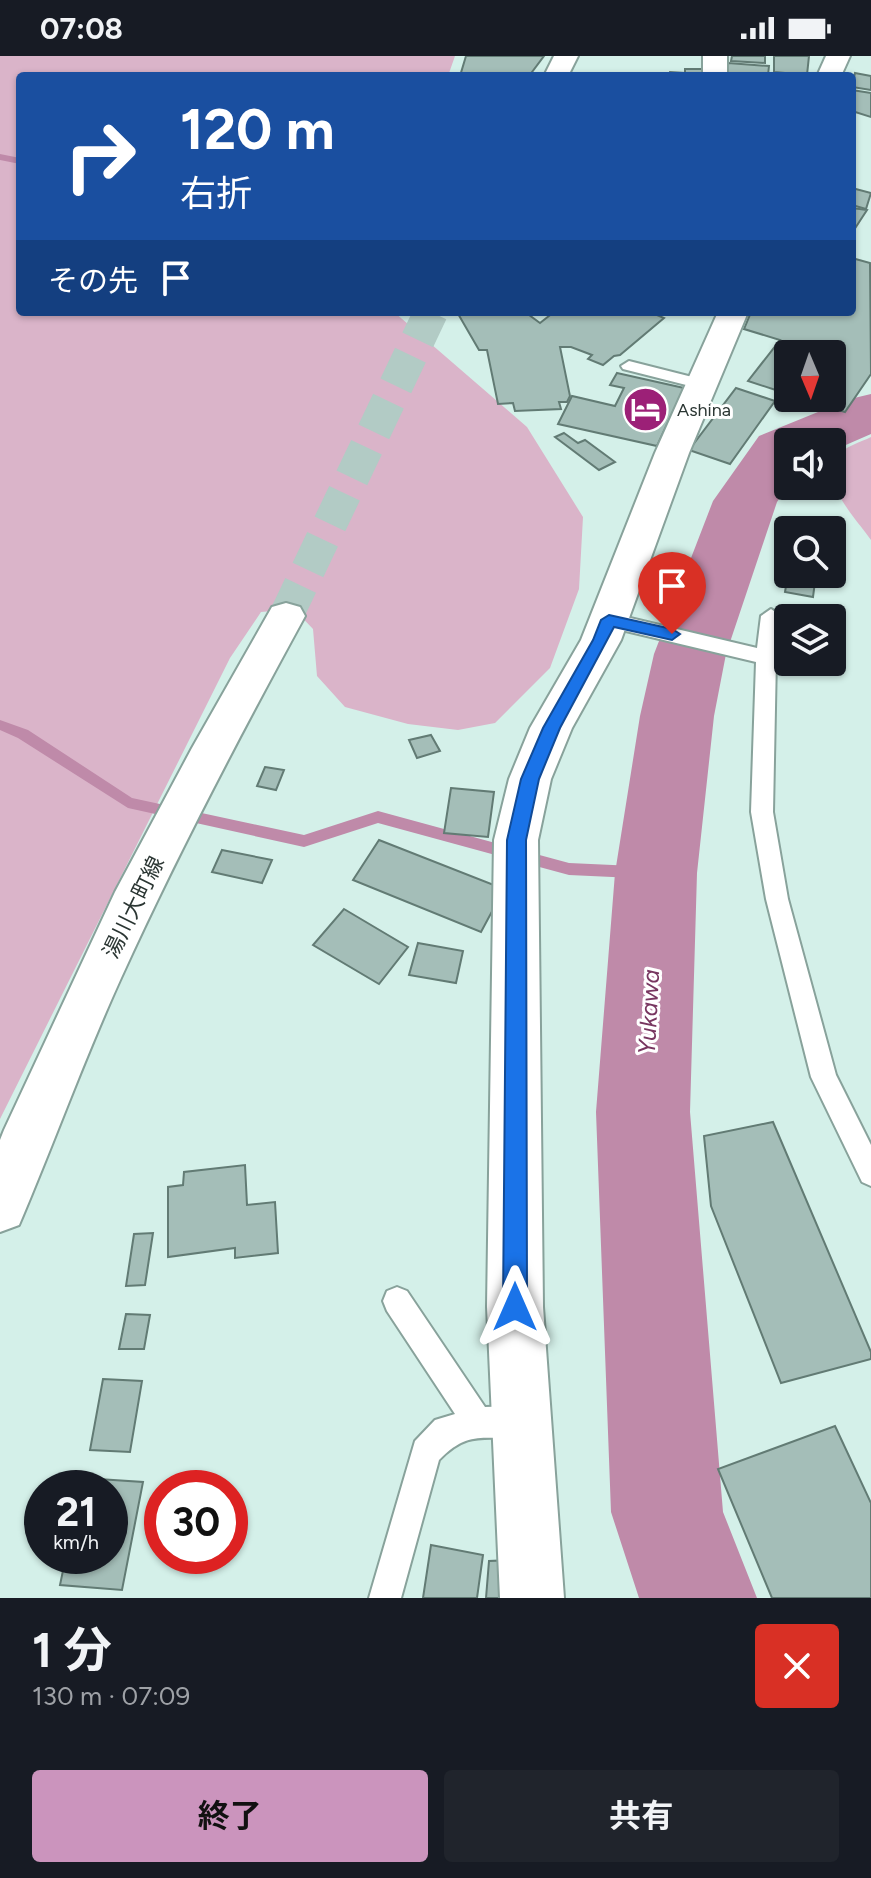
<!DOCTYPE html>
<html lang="ja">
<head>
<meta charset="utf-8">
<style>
	:root { --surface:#171b24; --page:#20242c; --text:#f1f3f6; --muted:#9ea1a6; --accent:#cb94bd }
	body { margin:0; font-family:Figtree,"Noto Sans JP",sans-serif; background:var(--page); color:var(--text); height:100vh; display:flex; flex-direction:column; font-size:30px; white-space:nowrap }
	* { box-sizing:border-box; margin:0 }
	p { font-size:26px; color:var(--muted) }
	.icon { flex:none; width:44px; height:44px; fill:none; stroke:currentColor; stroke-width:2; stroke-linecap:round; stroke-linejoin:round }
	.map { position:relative; height:1542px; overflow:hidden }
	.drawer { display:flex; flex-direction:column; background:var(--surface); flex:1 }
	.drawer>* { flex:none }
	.banner { position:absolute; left:16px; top:16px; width:840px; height:244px; border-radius:8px; box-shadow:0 2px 6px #0004; background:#1a4fa0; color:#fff; overflow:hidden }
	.needle { width:52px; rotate:178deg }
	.buttons { position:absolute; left:774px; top:284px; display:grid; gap:16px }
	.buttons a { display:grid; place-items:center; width:72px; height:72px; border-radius:8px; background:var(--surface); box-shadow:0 2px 6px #0004; font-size:40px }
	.speed { position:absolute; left:24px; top:1414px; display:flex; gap:16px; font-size:40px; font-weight:700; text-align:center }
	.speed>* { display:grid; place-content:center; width:104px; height:104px; border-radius:50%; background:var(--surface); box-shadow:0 2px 6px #0004; line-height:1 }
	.speed small { font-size:20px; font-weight:400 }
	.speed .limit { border:12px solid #d22; background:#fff; color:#111 }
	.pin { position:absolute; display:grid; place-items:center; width:68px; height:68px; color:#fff; margin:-82px -34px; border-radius:50% 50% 50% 0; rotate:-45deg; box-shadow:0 0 8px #0007 }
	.pin .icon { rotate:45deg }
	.me { position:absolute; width:88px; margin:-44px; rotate:0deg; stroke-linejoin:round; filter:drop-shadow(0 0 6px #0008) }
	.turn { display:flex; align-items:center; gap:28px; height:168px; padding:0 32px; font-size:36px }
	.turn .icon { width:104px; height:104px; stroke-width:2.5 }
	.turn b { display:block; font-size:56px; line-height:68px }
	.then { display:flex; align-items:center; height:76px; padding:0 32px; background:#0003; gap:16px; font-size:30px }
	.round { display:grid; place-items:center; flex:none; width:84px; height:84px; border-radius:8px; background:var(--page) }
	.headline { display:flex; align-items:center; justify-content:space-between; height:136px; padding:0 32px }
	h1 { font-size:48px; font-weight:700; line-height:60px }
	.action { display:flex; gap:16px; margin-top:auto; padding:16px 32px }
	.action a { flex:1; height:92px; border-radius:8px; background:var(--accent); color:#111; font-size:32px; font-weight:700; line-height:92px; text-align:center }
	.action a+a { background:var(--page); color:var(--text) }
	.status { display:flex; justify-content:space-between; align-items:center; height:56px; padding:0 40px; background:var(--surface); direction:ltr }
	.status svg { height:22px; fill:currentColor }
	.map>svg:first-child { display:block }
</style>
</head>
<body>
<div class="status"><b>07:08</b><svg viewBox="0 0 49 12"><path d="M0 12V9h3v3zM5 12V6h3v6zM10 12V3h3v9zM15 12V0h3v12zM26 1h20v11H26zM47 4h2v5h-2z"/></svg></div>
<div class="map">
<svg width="871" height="1542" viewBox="0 0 871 1542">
	<rect width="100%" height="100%" fill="#d4f0e9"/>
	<!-- green -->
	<g fill="#dab4c9">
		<polygon points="0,0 455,0 448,20 20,20 20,256 394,256 527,371 583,461 579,533 550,612 495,667 458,674 408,668 345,651 317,620 313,573 294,553 261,556 230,602 0,1063"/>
		<path d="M871 381V484C858 465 816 422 837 400 844 391 861 386 871 381Z"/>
	</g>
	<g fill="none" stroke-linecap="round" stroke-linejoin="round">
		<!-- stream -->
		<g fill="#bf8aa9" fill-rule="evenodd">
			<polygon points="0,98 20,102 20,108 0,104"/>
			<polygon points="0,664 28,674 132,742 304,779 378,755 569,807 656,811 661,813 663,817 661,821 656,823 569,819 378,767 304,791 128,752 18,682 0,674"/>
		</g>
		<!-- river -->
		<polygon fill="#bf8aa9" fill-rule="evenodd" points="871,338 871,378 832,395 832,386 788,386 788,430 777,446 726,598 714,660 697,817 690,1056 723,1456 757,1542 639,1542 611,1456 596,1056 615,817 640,660 654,598 713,445 759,380 850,343"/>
	</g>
	<!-- building -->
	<g fill="#a4beb8" stroke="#627b74" stroke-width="2">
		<polygon points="466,0 544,0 529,20 460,20"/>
		<polygon points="732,0 765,0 765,7 731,5"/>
		<polygon points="774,0 809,0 807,19 774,16"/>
		<polygon points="728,7 769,10 768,19 727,20"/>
		<polygon points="685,13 707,13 706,20 669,20 670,16 685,17"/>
		<polygon points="855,17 871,20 871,34 852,31"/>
		<polygon points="852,34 871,37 871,61 852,55"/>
		<polygon points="852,132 871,137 866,153 852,149"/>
		<polygon points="852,152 867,154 852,177"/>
		<polygon points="852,202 870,207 871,318 845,356 801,342 832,342 832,298 788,298 788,338 748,325 780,284 744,273 751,256 852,256"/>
		<polygon points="457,256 525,256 540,267 554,256 650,256 664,262 620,299 614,300 603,309 588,303 592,299 571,291 560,291 570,340 567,346 559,346 561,353 515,355 513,347 498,348 487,294 479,294"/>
		<polygon points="617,317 684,332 657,390 558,368 572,340 615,350 624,332 610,329"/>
		<polygon points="736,332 775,345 730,408 689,394"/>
		<polygon points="564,377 578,387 585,384 615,406 599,414 555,381"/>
		<polygon points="788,518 816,518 813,541 785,536"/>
		<polygon points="431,679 440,695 417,702 409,684"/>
		<polygon points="265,711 284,714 276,734 257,730"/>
		<polygon points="451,732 494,736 488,781 444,777"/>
		<polygon points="379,784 504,833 481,876 353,824"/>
		<polygon points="222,794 272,804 262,827 212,816"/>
		<polygon points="344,853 408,891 379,928 313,889"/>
		<polygon points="418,887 463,895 456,927 409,919"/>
		<polygon points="773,1066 871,1296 871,1303 781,1327 711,1150 704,1080"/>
		<polygon points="245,1109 247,1149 275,1146 278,1197 235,1202 235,1192 168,1201 168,1131 183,1129 184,1116"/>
		<polygon points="153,1177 145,1229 126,1230 134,1178"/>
		<polygon points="126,1258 150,1259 144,1293 119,1293"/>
		<polygon points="103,1323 142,1325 130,1396 90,1394"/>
		<polygon points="835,1370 871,1447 871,1542 772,1542 718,1413"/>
		<polygon points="98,1423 143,1426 122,1534 60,1529 66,1500 110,1500 110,1432 97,1432"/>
		<polygon points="431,1489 483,1499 477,1542 423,1542"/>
		<polygon points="513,1504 516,1542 486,1542 489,1505"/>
	</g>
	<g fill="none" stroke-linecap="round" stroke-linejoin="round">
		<!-- secondary-tunnel -->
		<polyline stroke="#b2cbc5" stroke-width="34" stroke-dasharray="34 17" stroke-linecap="butt" points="286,560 431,256"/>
		<defs>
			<g id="lane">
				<polygon points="629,305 708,325 710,328 702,333 623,313 621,310"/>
				<polygon points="771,553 781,560 776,601 773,756 788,843 836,1019 871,1089 871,1130 862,1126 811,1021 766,843 751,756 756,606 609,571 599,564 609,557 757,592 761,560"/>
				<path d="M397 1231 407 1235 485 1351 521 1350 532 1354 536 1365 532 1376C493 1391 474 1367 439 1404L401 1542H369L415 1385 435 1364 455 1358 387 1255 383 1245 387 1235Z"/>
			</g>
			<g id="street">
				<rect x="703" y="0" width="24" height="20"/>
				<polygon points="826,0 850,0 841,20 817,20"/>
				<polygon points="718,256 748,256 689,397 621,584 572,672 551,723 538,784 543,1251 564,1542 500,1542 487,1251 494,784 509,723 530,672 581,584 655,397"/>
			</g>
			<g id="secondary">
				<polygon points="554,0 578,0 568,20 544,20"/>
				<path d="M286 547 300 551 305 560C240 679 177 799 121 922 84 1003 54 1087 19 1169L0 1176V1084L4 1074 115 836 192 692 272 551Z"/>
			</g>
		</defs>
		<!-- lane casing -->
		<use href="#lane" stroke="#88a29b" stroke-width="4"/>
		<!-- street casing -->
		<use href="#street" stroke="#88a29b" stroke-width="4"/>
		<!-- secondary casing -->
		<use href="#secondary" stroke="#88a29b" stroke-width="4"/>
		<!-- lane -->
		<use href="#lane" fill="#fff" fill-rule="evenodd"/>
		<!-- street -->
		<use href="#street" fill="#fff" fill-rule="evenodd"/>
		<!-- secondary -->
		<use href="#secondary" fill="#fff" fill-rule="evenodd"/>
	</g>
	<!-- route -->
	<polygon fill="#1a73e8" stroke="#114b97" stroke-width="2" points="609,559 672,573 680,578 672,584 614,571 560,672 539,723 526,784 527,1251 523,1259 515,1263 507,1259 503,1251 507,784 521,723 543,672 593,584 601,564"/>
	<!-- icons -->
	<defs>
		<symbol id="hotel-disc" viewBox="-11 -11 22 22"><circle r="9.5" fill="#9c2077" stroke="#fff"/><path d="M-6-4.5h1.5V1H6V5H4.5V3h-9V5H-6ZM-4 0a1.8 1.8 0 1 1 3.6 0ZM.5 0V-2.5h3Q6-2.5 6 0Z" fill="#fff"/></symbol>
	</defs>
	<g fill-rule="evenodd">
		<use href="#hotel-disc" x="620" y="328" width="51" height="51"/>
	</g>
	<g text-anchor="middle" stroke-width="6" stroke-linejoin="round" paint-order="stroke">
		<!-- far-poi labels -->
		<g font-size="18" fill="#2b3633" stroke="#fff" text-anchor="start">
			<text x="677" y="360">Ashina</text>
		</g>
		<!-- street labels -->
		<g font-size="22" fill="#2b3633" stroke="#fff">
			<text transform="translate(133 851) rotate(-64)" y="8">湯川大町線</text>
		</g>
		<!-- water labels -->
		<g font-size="24" font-style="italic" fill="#783660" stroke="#fff">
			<text transform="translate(649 956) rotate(-87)" y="8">Yukawa</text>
		</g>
	</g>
</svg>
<div class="buttons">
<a><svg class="needle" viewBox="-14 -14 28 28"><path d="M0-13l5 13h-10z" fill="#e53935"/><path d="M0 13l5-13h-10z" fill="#9ea1a6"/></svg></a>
<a><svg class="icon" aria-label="sound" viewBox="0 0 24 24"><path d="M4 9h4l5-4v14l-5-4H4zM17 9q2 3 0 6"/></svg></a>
<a><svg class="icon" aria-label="search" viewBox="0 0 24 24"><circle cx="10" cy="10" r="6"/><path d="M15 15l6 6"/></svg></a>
<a><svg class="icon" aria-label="layers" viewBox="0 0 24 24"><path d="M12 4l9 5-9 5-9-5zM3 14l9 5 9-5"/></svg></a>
</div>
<div class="speed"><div>21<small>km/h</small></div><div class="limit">30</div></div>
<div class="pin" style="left:672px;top:578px;background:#d93025"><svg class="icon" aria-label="arrive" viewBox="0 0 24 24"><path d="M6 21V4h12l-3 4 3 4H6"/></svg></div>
<svg class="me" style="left:515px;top:1251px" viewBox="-20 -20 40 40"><path d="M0-17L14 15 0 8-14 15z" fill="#1a73e8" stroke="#fff" stroke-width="4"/></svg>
<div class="banner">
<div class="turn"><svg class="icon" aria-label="right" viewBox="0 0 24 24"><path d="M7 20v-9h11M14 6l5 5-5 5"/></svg><div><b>120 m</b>右折</div></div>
<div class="then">その先<svg class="icon" aria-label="arrive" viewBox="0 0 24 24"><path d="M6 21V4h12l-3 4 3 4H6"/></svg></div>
</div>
</div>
<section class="drawer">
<div class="headline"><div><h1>1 分</h1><p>130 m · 07:09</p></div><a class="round" style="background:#d93025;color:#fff"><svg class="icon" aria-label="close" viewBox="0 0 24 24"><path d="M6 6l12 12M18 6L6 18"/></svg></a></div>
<div class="action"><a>終了</a><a>共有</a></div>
</section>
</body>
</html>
